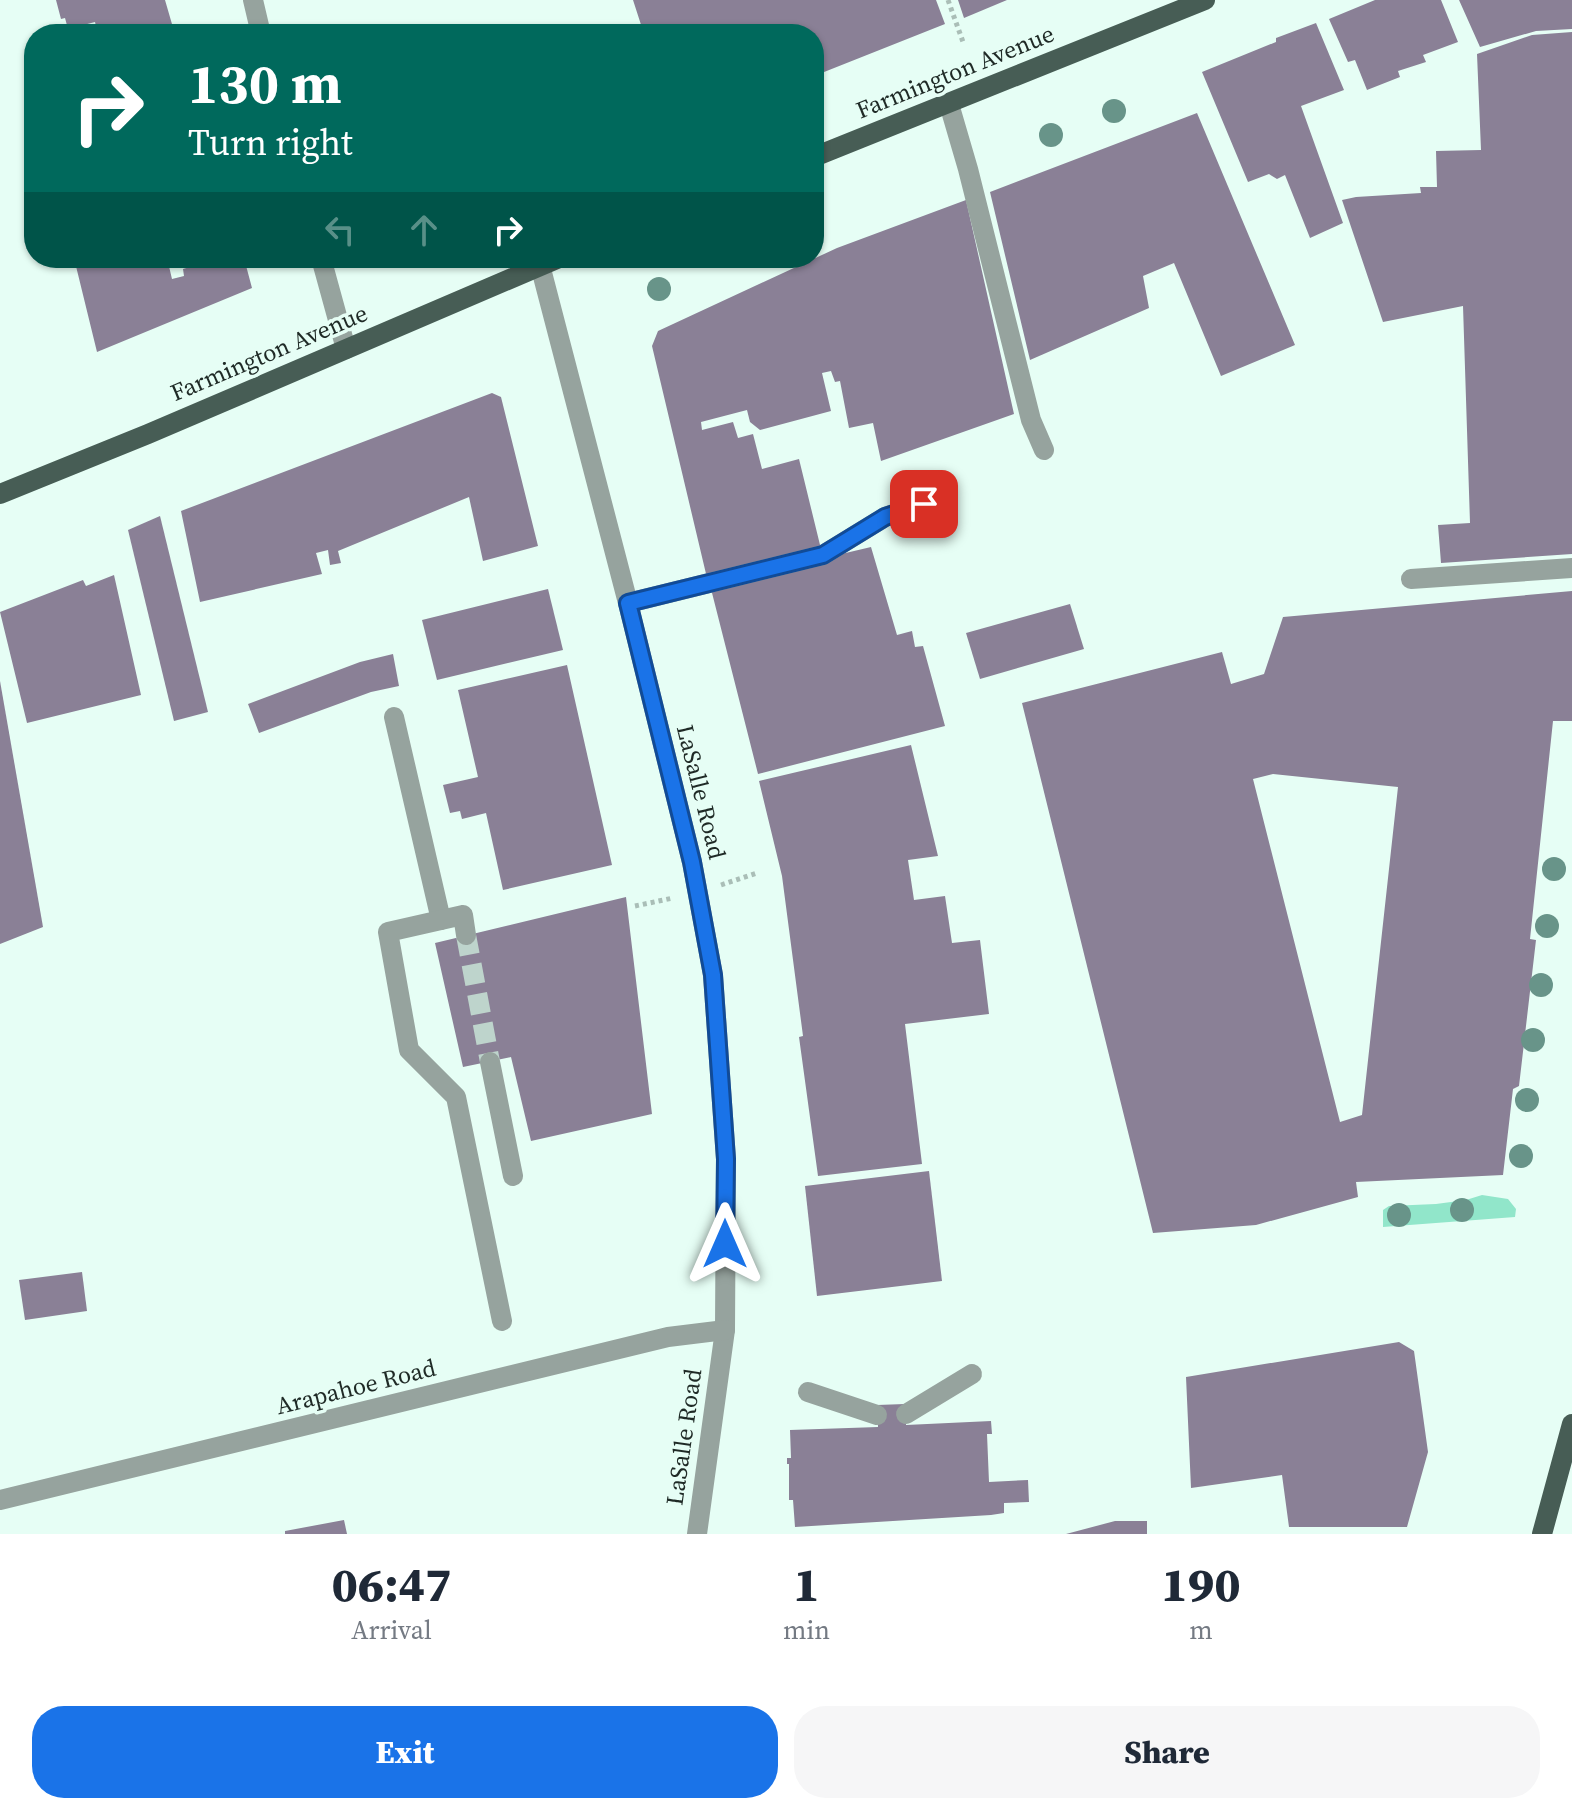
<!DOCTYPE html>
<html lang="en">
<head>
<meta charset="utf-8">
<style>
	:root { --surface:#fff; --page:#f6f6f7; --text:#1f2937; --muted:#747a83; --accent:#1a73e8 }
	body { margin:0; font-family:"Source Serif 4",serif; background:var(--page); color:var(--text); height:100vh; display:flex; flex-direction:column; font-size:30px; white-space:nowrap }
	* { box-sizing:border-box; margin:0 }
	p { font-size:26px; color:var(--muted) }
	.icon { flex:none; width:44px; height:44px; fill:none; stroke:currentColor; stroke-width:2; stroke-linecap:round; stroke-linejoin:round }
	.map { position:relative; height:1534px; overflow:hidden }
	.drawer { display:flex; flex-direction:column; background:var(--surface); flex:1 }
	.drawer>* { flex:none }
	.top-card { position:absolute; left:24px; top:24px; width:800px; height:244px; border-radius:32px; box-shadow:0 2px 6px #0004; background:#00695c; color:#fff; overflow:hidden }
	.pin { position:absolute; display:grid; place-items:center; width:68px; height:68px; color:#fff; margin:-34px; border-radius:16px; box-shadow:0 4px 12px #0006 }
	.me { position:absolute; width:88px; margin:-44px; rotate:0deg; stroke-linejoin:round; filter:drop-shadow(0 0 6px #0008) }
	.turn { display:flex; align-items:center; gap:28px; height:168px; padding:0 32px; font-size:36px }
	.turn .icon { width:104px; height:104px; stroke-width:2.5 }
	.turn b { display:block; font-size:56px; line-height:68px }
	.lanes { display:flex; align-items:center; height:76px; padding:0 32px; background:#0003; justify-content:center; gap:40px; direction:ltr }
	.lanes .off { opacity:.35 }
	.eta { display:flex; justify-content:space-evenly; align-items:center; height:136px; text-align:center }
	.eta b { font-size:48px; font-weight:800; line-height:56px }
	.action { display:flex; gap:16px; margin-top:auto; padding:16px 32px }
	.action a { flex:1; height:92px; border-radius:32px; background:var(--accent); color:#fff; font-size:32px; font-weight:800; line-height:92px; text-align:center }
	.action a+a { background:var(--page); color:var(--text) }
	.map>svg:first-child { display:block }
</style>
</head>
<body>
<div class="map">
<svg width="1572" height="1534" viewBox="0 0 1572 1534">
	<rect width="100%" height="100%" fill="#e6fef5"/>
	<!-- green -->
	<polygon fill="#91e6ca" points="1482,1195 1508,1199 1516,1209 1515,1217 1383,1227 1383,1210 1389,1206 1436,1204 1466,1200"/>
	<!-- building -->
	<g fill="#8a8096" fill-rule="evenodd">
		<polygon points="56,0 165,0 174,31 164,34 98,34 95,22 68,29 65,18 61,19"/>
		<polygon points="633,0 936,0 945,24 814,76 814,34 644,34"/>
		<polygon points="958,0 1007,0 964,18"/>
		<polygon points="1375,0 1441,0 1458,42 1423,55 1426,62 1398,71 1400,77 1367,90 1355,60 1348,62 1329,19"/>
		<polygon points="1459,0 1572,0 1572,29 1536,31 1480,47"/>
		<polygon points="1316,23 1344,90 1301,106 1343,223 1310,238 1285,175 1277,179 1269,174 1248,182 1202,72 1276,42 1276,38"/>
		<polygon points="1572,32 1572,554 1441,563 1438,525 1470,523 1463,306 1383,322 1342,200 1356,197 1421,193 1420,187 1437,187 1436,151 1481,150 1477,54 1532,35"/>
		<polygon points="1197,113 1295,345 1221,376 1174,263 1143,276 1149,308 1030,360 990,192"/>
		<polygon points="966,200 1014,414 881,461 873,423 849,428 840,381 835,382 831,371 822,373 831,411 760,430 750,422 747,410 701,422 702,430 733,422 738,438 753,434 762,469 799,459 821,549 707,578 652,346 658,331 837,248"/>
		<polygon points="74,258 167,258 172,279 184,276 183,269 193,266 191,258 244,258 252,288 97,352"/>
		<polygon points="492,393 501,397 538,546 483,561 469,497 338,551 341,563 330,565 328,550 316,553 322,574 200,602 181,511"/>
		<polygon points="160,516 208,712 174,721 128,530"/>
		<polygon points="871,547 897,635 912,631 915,647 923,646 945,726 758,774 710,585"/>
		<polygon points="114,575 141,695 27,723 0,612 83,580 86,586"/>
		<polygon points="548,589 563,650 437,680 422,620"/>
		<path d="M1572 591V721H1553L1530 939 1536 940 1519 1086 1513 1089 1503 1175 1356 1182 1358 1197 1256 1225 1153 1233 1022 703 1222 652 1231 684 1264 674 1283 617ZM1273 774 1398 787 1362 1115 1340 1122 1253 779Z"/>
		<polygon points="1070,604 1084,649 980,679 966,633"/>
		<polygon points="393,654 399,686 371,692 259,733 248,704 360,662"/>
		<polygon points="567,665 612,865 503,890 486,813 462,819 460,811 450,813 443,785 478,777 458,690"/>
		<polygon points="0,681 43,927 0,944"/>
		<polygon points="911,745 938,856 908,860 914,900 945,896 952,943 980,940 989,1014 905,1024 922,1164 818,1176 799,1037 803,1036 782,876 759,781"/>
		<polygon points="626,897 652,1114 531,1141 511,1057 463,1067 435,943"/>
		<polygon points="929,1171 942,1281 817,1296 805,1186"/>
		<polygon points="82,1272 87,1311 25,1320 19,1280"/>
		<polygon points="1399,1342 1414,1351 1428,1452 1407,1527 1289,1527 1282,1475 1191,1488 1186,1377"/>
		<polygon points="905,1404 906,1425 991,1421 992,1434 987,1434 989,1482 1028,1480 1029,1502 1004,1503 1004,1513 991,1515 795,1527 793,1500 789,1500 789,1464 787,1464 787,1458 791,1458 790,1430 878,1427 877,1405"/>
		<polygon points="344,1520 347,1534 285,1534 285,1531"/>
		<polygon points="1115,1521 1147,1521 1147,1534 1066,1534"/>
	</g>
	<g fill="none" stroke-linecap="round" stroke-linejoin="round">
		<!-- minor-tunnel -->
		<polyline stroke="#bed4cc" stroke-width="20" stroke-dasharray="20 10" stroke-linecap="butt" points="466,935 490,1062"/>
		<!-- path -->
		<g stroke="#aabeb7" stroke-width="5" stroke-dasharray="4 4" stroke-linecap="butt">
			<polyline points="948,0 963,42"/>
			<polyline points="721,885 757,873"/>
			<polyline points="635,906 673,898"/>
		</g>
		<!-- minor -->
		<g stroke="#96a39e" stroke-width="20">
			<polyline points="253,0 261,34"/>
			<polyline points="949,104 968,169 1031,420 1044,450"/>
			<polyline points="321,258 346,349"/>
			<polyline points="540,265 628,603 692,862 713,975 726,1159 725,1330 697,1534"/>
			<polyline points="1411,579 1572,568"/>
			<polyline points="628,603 823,555 885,517 924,504"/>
			<polyline points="394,717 441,920"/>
			<polyline points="466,935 463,915 388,932 409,1050 456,1097 502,1321"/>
			<polyline points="490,1062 513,1176"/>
			<polyline points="808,1392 877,1415"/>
			<polyline points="906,1414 972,1374"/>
			<polyline points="0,1500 668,1337 725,1330"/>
		</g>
		<!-- major -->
		<g stroke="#475d55" stroke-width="20">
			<polyline points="814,157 1205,0"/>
			<polyline points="0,494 148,434 559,258"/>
			<polyline points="1542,1534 1572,1424"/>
		</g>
	</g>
	<!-- trees -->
	<g fill="#689489">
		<circle cx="1114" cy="111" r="12"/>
		<circle cx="1051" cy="135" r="12"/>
		<circle cx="659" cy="289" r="12"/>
		<circle cx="1554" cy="869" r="12"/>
		<circle cx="1547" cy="926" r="12"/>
		<circle cx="1541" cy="985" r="12"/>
		<circle cx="1533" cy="1040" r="12"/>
		<circle cx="1527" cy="1100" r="12"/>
		<circle cx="1521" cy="1156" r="12"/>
		<circle cx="1462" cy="1210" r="12"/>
		<circle cx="1399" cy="1215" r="12"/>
	</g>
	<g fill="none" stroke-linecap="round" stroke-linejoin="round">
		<defs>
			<polyline id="route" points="725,1244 726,1159 713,975 692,862 628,603 823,555 885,517 924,504"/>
		</defs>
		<!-- route casing -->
		<use href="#route" stroke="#114b97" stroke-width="20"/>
		<!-- route -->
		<use href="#route" stroke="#1a73e8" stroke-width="14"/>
	</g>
	<g text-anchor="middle" stroke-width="7" stroke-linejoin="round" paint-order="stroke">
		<!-- street labels -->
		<g font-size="24" fill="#1f2a26" stroke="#e6fef5">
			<text transform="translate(955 72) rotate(-22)" y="8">Farmington Avenue</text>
			<text transform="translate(269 353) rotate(-23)" y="8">Farmington Avenue</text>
			<text transform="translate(701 792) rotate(76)" y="8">LaSalle Road</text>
			<text transform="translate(356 1387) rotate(-14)" y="8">Arapahoe Road</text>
			<text transform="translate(684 1437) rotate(-82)" y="8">LaSalle Road</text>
		</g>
	</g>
</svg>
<div class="pin" style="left:924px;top:504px;background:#d93025"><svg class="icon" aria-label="arrive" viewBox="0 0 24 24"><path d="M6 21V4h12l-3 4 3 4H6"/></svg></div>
<svg class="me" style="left:725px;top:1244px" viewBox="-20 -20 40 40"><path d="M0-17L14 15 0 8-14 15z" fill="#1a73e8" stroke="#fff" stroke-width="4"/></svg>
<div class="top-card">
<div class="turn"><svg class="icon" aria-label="right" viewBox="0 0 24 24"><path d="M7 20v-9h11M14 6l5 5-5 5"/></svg><div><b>130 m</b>Turn right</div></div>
<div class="lanes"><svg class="icon off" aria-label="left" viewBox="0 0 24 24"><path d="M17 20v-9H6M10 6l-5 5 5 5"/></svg><svg class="icon off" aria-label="ahead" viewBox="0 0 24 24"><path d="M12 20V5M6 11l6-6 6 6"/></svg><svg class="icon" aria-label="right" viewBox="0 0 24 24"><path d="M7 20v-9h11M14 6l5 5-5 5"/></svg></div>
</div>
</div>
<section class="drawer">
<div class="eta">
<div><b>06:47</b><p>Arrival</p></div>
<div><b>1</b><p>min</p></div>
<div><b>190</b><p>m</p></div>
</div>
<div class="action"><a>Exit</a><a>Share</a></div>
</section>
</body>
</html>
